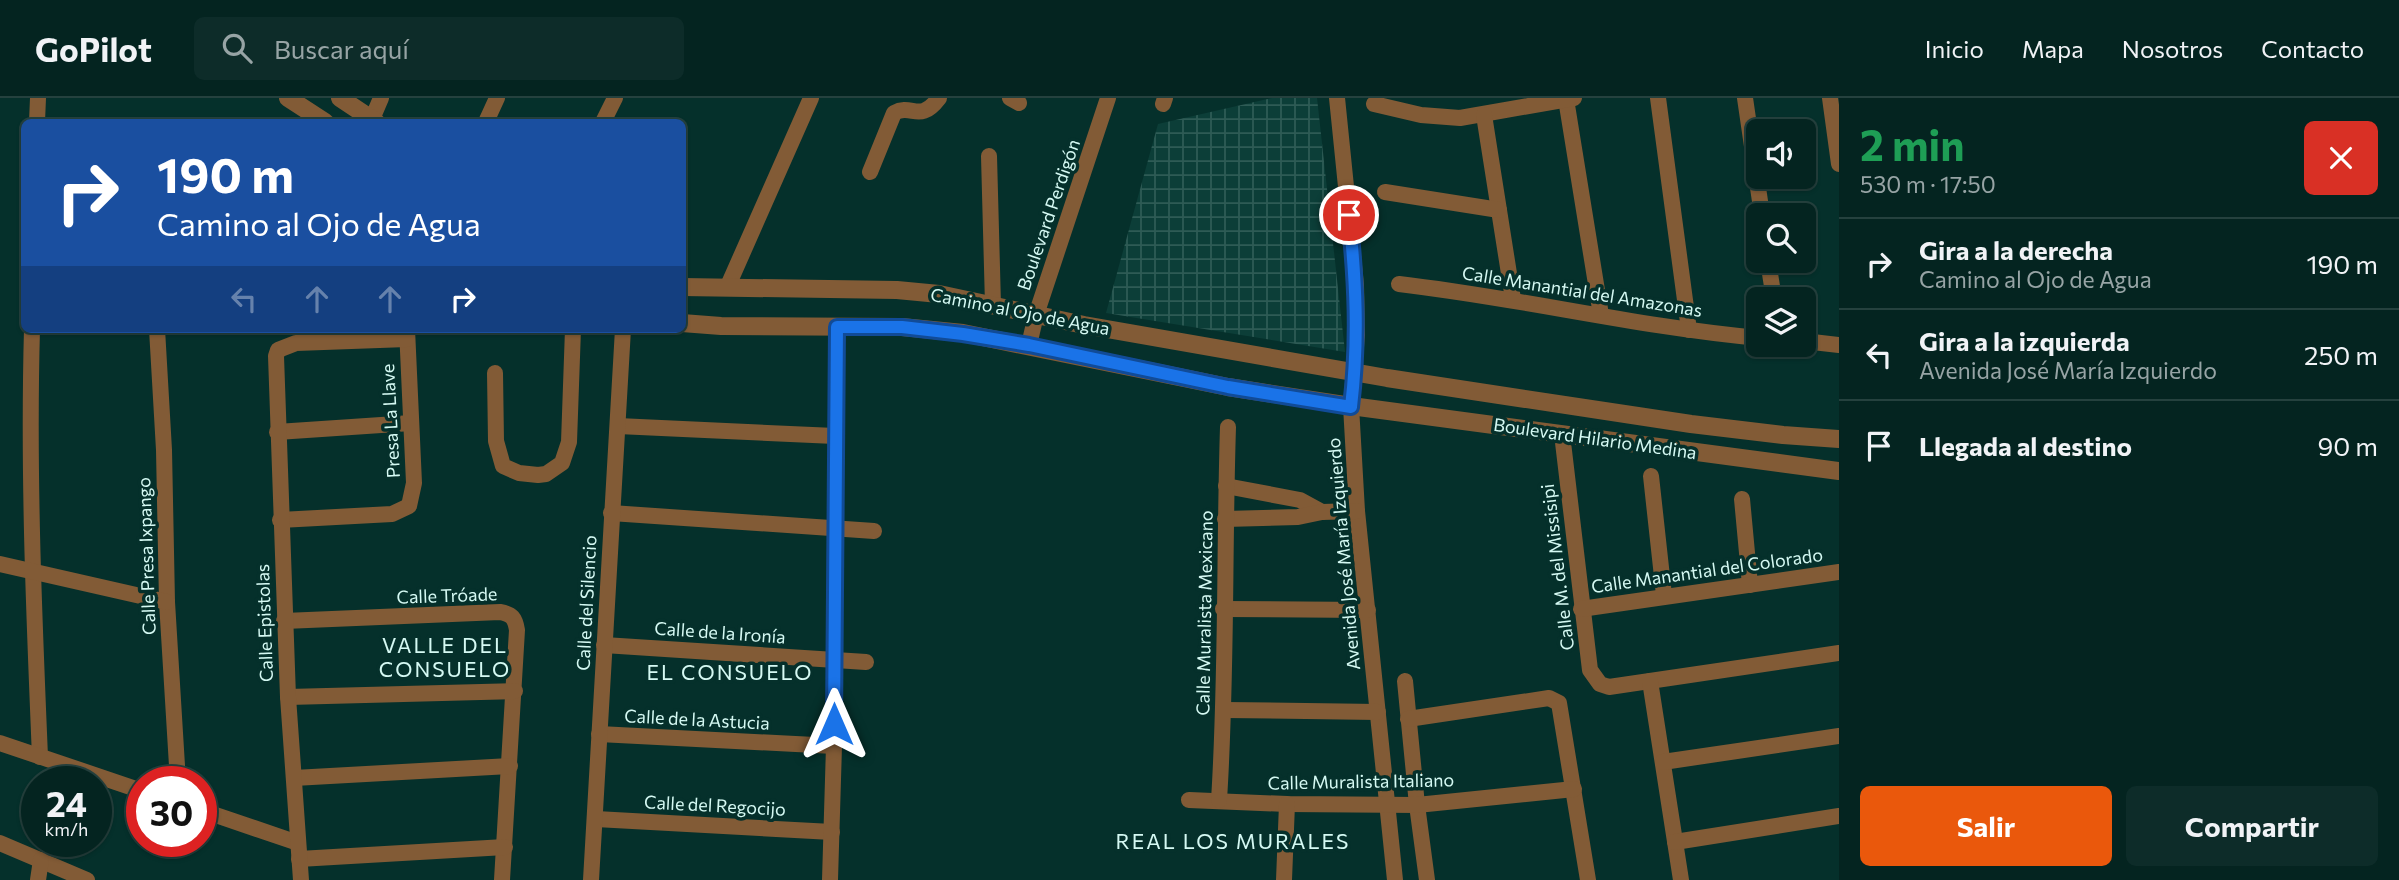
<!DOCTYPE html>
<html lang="es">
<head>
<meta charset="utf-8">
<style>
	:root { --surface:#042420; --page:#0d2c29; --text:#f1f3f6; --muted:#97a4a5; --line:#25413e; --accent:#ea580c }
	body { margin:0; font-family:Commissioner,sans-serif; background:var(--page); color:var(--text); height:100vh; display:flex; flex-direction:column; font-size:26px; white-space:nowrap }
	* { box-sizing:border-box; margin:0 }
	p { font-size:23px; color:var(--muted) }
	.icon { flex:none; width:38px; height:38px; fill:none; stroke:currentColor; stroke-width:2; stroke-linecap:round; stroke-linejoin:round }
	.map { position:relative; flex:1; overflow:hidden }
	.details { display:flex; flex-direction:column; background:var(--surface); width:560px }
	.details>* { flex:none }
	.hud { position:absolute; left:21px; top:21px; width:665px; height:214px; border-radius:10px; box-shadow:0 2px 5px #0004,0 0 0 2px var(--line); background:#1a4fa0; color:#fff; overflow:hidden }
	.fabs { position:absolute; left:1746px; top:21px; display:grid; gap:14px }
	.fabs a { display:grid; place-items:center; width:70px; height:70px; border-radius:10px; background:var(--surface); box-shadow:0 2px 5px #0004,0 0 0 2px var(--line); font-size:35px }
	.speed { position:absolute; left:21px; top:668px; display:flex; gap:14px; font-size:35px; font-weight:700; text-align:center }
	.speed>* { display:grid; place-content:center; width:91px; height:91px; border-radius:50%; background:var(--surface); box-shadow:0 2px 5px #0004,0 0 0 2px var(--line); line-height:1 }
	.speed small { font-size:18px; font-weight:400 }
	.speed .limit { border:10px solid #d22; background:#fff; color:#111 }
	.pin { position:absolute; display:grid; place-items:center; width:60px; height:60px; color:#fff; margin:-30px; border:4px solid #fff; border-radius:50%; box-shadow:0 2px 7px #0007 }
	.me { position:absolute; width:77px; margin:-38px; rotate:0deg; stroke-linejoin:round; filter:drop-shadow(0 0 5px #0008) }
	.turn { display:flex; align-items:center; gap:24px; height:147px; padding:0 21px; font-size:32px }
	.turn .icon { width:91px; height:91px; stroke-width:2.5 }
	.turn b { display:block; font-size:49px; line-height:60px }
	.lanes { display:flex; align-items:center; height:66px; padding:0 21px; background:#0003; justify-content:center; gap:35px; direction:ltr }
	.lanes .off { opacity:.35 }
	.round { display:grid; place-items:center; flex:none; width:74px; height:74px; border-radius:10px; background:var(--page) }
	.overview { display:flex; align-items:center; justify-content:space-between; height:119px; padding:0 21px }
	h1 { font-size:42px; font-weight:700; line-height:52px; color:#1e9e55 }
	.action { display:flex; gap:14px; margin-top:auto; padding:14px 21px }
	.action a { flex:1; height:80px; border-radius:10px; background:var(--accent); color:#fff; font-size:28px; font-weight:700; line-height:80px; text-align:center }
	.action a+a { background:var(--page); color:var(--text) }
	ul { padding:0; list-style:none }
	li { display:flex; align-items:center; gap:21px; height:91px; padding:0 21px; border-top:2px solid var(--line) }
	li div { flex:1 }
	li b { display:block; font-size:26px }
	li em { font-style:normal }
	header { display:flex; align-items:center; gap:42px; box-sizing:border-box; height:98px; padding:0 35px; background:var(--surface); border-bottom:2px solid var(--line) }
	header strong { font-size:33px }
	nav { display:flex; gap:38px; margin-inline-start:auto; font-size:24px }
	.search { width:490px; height:63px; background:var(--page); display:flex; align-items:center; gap:18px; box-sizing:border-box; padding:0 24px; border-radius:10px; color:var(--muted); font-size:26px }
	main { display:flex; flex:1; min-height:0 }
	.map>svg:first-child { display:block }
</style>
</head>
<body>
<header>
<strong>GoPilot</strong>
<div class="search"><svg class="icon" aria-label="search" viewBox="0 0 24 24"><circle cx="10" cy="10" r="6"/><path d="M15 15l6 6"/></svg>Buscar aquí</div>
<nav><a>Inicio</a><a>Mapa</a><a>Nosotros</a><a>Contacto</a></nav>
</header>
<main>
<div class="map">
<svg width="1839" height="782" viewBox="0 0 1839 782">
	<defs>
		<pattern id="industrial-grid" width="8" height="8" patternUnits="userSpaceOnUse" patternTransform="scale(1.75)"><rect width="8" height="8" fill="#0c3e38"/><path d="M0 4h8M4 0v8" fill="none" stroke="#2e5b55"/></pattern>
	</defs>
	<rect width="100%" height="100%" fill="#05302b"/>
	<!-- industrial -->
	<polygon fill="url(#industrial-grid)" points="1272,0 1317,0 1345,254 1106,215 1158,26"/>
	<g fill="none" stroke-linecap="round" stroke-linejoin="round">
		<!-- minor -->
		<g stroke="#825b36" stroke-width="16">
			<polyline points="1010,0 1019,5"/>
			<polyline points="1337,0 1356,187 1357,237 1351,308 1357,413 1395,782"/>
			<polyline points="1658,0 1689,232"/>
			<polyline points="1745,0 1762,117"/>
			<polyline points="1830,0 1839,66"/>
			<polyline points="1566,1 1601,217"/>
			<polyline points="1163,6 1165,0"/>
			<polyline points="1374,6 1421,17 1460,20 1574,0"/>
			<polyline points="1484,17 1513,201"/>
			<polyline points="372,21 381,0"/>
			<polyline points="37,24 38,0"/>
			<polyline points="486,24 497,0"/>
			<polyline points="603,24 615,0"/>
			<polyline points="989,58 993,207"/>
			<path d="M870 74 894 15C913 5 919 26 939 0"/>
			<polyline points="1385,94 1499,112"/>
			<polyline points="1768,163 1774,201"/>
			<path d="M1399 186C1520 200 1638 229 1759 240"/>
			<polyline points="727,190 811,0"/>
			<path d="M32 231C28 374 34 516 40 659"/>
			<polyline points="157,231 164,352 167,504 178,684"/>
			<polyline points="1804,243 1839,247"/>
			<polyline points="1029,247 1036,217 1108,0"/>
			<polyline points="495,275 496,343 503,368 519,375 538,377 546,376 562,365 569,344 573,231"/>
			<polyline points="618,328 835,338"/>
			<polyline points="277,334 411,325"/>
			<polyline points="1562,336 1590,572 1600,586 1609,589 1839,555"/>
			<polyline points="1651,378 1664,497"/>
			<polyline points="1226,388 1300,402 1322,414"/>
			<polyline points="1742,401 1750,487"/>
			<polyline points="611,415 874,433"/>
			<polyline points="1225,421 1298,419 1322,414 1357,413"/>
			<polyline points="280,422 392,416 409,408 414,385 407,231"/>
			<polyline points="0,466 167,504"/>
			<polyline points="1223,511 1368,512"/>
			<polyline points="1581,511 1839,474"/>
			<path d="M284 523 500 514C512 516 515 520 517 532L502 782"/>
			<polyline points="604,547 866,564"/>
			<polyline points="1405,583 1417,707 1427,782"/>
			<polyline points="1650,583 1681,782"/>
			<polyline points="288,599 515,593"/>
			<polyline points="1225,612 1378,614"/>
			<polyline points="1408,621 1549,600 1559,605 1588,782"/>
			<polyline points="599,636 834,648"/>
			<polyline points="0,645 142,693"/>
			<polyline points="1663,664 1839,638"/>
			<polyline points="294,680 510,668"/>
			<polyline points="1189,702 1287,706 1417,707 1574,691"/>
			<path d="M1219 702C1227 578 1224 453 1228 329"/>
			<polyline points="201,712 298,745"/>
			<polyline points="596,721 832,734"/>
			<polyline points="1675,744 1839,718"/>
			<polyline points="0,745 87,782"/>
			<polyline points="299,761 505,749"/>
			<polyline points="38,782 41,762"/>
			<polyline points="301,782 288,599 276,258 278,252 296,245 407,241"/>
			<polyline points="591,782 623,231"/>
			<polyline points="830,782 834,648 837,229"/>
			<polyline points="1284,782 1287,706"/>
		</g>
		<!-- tertiary -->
		<g stroke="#825b36" stroke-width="18">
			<polyline points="288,0 325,24"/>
			<polyline points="340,0 376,24"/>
			<polyline points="682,189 897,192 939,196 1084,227 1387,280 1691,326 1783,337 1839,341"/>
			<polyline points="682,225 721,228 902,229 963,235 1228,289 1351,308 1839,373"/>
		</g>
	</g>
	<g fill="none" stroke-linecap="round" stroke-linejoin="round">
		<defs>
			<path id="route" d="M834 626 837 229H902L963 236 1029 247 1228 289 1351 309C1359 242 1356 183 1349 117"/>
		</defs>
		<!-- route casing -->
		<use href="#route" stroke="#114b97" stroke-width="18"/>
		<!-- route -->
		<use href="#route" stroke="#1a73e8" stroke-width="12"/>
	</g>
	<g text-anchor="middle" stroke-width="7" stroke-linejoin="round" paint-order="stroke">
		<!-- street labels -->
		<g font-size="18" fill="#d5f9f3" stroke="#05302b">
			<text transform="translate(1049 117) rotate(-71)" y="6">Boulevard Perdigón</text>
			<text transform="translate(1582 194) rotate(9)" y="6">Calle Manantial del Amazonas</text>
			<text transform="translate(1020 214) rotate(11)" y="6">Camino al Ojo de Agua</text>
			<text transform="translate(391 323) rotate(-93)" y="6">Presa La Llave</text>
			<text transform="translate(1595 341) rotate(8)" y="6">Boulevard Hilario Medina</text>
			<text transform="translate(1344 456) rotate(-95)" y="6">Avenida José María Izquierdo</text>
			<text transform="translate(147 458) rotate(-92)" y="6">Calle Presa Ixpango</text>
			<text transform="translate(1558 469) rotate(-97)" y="6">Calle M. del Missisipi</text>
			<text transform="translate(1707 473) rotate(-8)" y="6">Calle Manantial del Colorado</text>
			<text transform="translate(447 498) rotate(-2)" y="6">Calle Tróade</text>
			<text transform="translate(587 505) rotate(-87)" y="6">Calle del Silencio</text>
			<text transform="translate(1205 515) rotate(-89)" y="6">Calle Muralista Mexicano</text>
			<text transform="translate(265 525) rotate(-92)" y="6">Calle Epistolas</text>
			<text transform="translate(720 535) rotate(4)" y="6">Calle de la Ironía</text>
			<text transform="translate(697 622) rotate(3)" y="6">Calle de la Astucia</text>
			<text transform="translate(1361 684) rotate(-1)" y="6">Calle Muralista Italiano</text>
			<text transform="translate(715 708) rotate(3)" y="6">Calle del Regocijo</text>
		</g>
		<!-- quarter labels -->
		<g font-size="21" letter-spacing="2" fill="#d5f9f3" stroke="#05302b">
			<text x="445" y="555">VALLE DEL<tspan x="445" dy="24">CONSUELO</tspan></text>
			<text x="730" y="582">EL CONSUELO</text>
			<text x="1233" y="751">REAL LOS MURALES</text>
		</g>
	</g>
</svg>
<div class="fabs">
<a><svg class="icon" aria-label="sound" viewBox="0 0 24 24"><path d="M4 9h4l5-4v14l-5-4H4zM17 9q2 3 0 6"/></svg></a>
<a><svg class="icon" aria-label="search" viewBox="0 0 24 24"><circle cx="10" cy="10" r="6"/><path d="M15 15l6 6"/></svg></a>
<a><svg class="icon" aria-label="layers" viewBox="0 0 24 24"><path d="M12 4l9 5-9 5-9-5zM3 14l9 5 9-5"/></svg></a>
</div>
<div class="speed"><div>24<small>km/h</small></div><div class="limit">30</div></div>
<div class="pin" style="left:1349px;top:117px;background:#d93025"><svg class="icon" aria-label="arrive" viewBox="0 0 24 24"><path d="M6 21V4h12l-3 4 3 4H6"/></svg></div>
<svg class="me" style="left:834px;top:626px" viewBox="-20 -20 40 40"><path d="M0-17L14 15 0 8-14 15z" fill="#1a73e8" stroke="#fff" stroke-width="4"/></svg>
<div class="hud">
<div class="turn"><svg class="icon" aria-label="right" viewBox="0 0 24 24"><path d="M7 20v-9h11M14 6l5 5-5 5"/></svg><div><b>190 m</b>Camino al Ojo de Agua</div></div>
<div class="lanes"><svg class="icon off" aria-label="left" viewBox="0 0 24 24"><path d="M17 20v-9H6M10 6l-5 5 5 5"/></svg><svg class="icon off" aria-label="ahead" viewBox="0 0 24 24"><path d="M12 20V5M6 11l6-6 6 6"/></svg><svg class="icon off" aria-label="ahead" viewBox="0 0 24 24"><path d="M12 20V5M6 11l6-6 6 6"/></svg><svg class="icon" aria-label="right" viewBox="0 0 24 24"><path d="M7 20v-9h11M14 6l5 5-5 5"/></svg></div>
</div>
</div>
<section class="details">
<div class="overview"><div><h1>2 min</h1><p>530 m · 17:50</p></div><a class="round" style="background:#d93025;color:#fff"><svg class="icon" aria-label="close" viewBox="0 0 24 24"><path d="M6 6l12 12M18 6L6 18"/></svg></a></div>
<ul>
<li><svg class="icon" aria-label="right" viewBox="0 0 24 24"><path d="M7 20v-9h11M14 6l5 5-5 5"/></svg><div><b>Gira a la derecha</b><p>Camino al Ojo de Agua</p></div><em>190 m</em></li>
<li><svg class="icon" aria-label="left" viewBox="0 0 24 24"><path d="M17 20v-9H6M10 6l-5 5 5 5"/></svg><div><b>Gira a la izquierda</b><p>Avenida José María Izquierdo</p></div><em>250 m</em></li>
<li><svg class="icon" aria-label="arrive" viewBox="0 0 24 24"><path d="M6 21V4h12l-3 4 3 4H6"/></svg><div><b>Llegada al destino</b></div><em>90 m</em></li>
</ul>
<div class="action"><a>Salir</a><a>Compartir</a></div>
</section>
</main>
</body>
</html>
